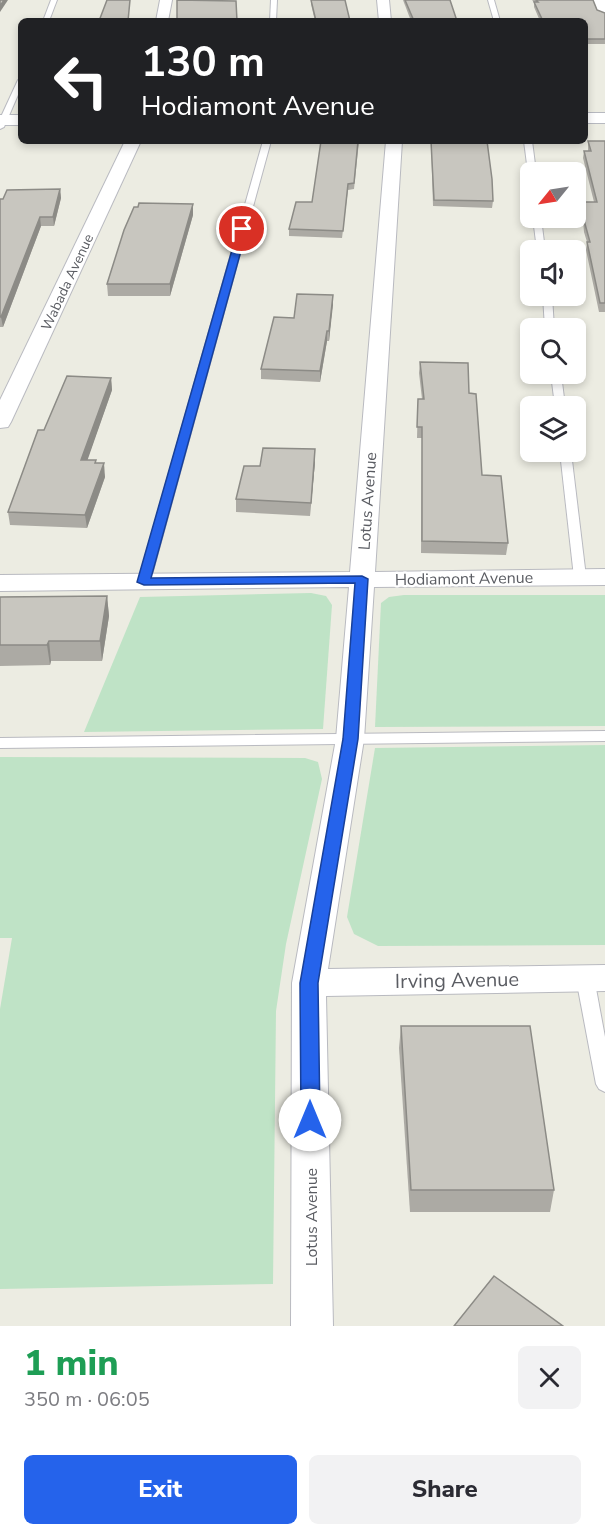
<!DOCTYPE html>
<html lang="en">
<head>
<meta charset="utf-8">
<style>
	:root { --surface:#fff; --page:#f2f2f3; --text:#2b2b33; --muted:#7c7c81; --accent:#2563eb }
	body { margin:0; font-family:"Nunito Sans",sans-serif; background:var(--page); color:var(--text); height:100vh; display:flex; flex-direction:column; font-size:22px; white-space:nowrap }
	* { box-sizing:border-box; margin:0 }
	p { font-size:20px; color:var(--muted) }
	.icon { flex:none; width:33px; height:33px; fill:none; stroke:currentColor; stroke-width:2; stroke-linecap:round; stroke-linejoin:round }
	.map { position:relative; height:1326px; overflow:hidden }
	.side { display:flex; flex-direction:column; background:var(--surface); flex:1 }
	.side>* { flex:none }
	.hud { position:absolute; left:18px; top:18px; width:570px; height:126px; border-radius:9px; box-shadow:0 3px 9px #0003; background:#202124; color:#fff; overflow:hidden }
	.needle { width:39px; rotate:240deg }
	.controls { position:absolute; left:520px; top:162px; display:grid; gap:12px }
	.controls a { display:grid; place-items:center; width:66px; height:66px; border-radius:9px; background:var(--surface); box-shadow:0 3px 9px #0003; font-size:30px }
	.pin { position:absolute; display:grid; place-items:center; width:51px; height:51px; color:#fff; margin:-26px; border:3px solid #fff; border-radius:50%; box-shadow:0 2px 6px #0007 }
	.me { position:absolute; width:66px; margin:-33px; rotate:0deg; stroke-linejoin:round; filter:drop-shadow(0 0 4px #0008) }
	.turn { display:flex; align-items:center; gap:21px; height:126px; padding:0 24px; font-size:27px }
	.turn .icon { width:78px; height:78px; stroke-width:2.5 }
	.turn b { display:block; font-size:42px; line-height:51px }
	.round { display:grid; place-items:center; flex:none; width:63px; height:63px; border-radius:9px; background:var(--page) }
	.overview { display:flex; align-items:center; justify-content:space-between; height:102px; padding:0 24px }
	h1 { font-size:36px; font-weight:800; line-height:45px; color:#1e9e55 }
	.button { display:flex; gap:12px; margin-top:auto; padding:12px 24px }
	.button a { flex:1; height:69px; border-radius:9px; background:var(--accent); color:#fff; font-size:24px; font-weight:800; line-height:69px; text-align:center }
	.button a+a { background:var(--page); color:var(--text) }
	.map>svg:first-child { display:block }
</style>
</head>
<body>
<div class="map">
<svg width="605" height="1326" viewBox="0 0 605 1326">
	<rect width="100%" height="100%" fill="#ecece2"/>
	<!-- green -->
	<g fill="#bfe3c6">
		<polygon points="311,593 326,596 332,605 323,729 84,732 140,597"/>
		<polygon points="404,595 605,595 605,726 375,727 381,603 389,597"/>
		<polygon points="605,745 605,945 378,946 354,934 347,917 375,748"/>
		<polygon points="0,757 305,758 318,762 322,779 286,944 276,1011 273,1284 0,1289 0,1009 12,938 0,938"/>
	</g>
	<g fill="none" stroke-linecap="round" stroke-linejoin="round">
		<defs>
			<g id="lane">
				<polygon points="51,0 57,0 49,21 43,21"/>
				<polygon points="271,0 277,0 276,21 270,21"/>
				<polygon points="488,0 494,0 500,21 494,21"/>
				<polygon points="21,78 21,88 4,127 0,129 0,119 18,80"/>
				<polygon points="263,141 271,141 150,582 144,586 140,585 138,582"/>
				<polygon points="524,141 532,141 536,172 531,174 528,172"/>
				<polygon points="533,218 541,218 545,250 537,250"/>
				<polygon points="543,296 552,296 554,328 545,328"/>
				<polygon points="551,374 561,374 565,406 555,406"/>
				<polygon points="560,452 571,452 586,577 580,581 574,577"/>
				<polygon points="605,731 605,741 0,748 0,738"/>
				<polygon points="585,971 591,973 594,978 605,1037 605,1092 599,1089 596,1084 576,978 579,973"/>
			</g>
			<g id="street">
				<polygon points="160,0 172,0 168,21 156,21"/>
				<polygon points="377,0 389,0 391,21 379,21"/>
				<polygon points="593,0 605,0 605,18 599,14"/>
				<polygon points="125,141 141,141 11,422 8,427 0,428 0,400"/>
				<polygon points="386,141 402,141 375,572 605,569 605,585 374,587 364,739 328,969 605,965 605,991 326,996 333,1326 291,1326 292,983 336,739 349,587 0,591 0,575 350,572"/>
			</g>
			<g id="secondary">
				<rect x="585" y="113" width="20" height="10"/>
				<rect x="0" y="115" width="21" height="10"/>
			</g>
		</defs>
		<!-- lane casing -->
		<use href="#lane" stroke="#b9bac0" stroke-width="2"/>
		<!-- street casing -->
		<use href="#street" stroke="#b9bac0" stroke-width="2"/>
		<!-- secondary casing -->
		<use href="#secondary" stroke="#b7b9c0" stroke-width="2"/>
		<!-- lane -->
		<use href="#lane" fill="#fff" fill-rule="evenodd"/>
		<!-- street -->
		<use href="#street" fill="#fff" fill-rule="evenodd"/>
		<!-- secondary -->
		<use href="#secondary" fill="#fff" fill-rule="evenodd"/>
	</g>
	<!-- wall -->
	<g fill="#acaaa4">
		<polygon points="311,0 350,21 315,21 311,4"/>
		<polygon points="403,0 450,0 457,21 411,21"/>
		<polygon points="532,0 593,0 597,10 605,13 605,44 585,44 585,21 540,21 534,7 534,2"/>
		<polygon points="172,141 202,141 201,143 172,143"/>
		<polygon points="321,141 359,141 354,189 348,190 342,238 289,236 289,229 312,202"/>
		<polygon points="431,141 487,141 493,201 492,208 433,206"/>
		<polygon points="588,141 605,141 605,312 599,312 586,250 587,242 584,232 582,210 583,202 594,202 583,158 584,151 588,151"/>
		<polygon points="60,189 61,198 54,226 41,226 3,327 0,327 0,200"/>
		<polygon points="193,204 193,215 170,296 108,296 107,284"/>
		<polygon points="333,295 329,341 327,341 320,382 261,379 261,369 294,318"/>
		<polygon points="420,362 469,393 482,475 508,543 506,555 421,553 422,438 417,438 418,399 422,399 419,373"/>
		<polygon points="111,378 112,390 87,460 96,460 96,463 105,477 87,528 10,525 8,512 44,430"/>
		<polygon points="315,462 310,516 236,512 236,499 260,466"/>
		<polygon points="107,596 109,616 102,661 51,661 50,665 0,666 0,597"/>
		<polygon points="401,1026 554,1190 550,1212 410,1212 399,1048"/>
	</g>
	<!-- shaded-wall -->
	<g fill="#8c8b86">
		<polygon points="4,0 8,0 0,12 0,6"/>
		<polygon points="60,189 61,198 54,226 53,217"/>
		<polygon points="193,204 193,215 170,296 170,284"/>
		<polygon points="40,217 41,226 3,327 1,317"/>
		<polygon points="333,295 333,305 329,341 329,331"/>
		<polygon points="327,331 327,341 320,382 320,371"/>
		<polygon points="111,378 112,390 83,473 81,460"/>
		<polygon points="315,449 315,462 310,516 311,503"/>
		<polygon points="104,463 105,477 87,528 85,515"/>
		<polygon points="107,596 109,616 102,661 100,641"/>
		<polygon points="49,641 51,661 50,665 47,645"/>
	</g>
	<!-- building -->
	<g fill="#c8c6bf" stroke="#8c8b86" stroke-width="1.5">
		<polygon points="0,0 4,0 0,6"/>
		<polygon points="107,0 130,0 128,21 99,21"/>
		<polygon points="177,0 236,1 237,21 177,21"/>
		<polygon points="311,0 345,0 350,21 316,21"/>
		<polygon points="405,0 450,0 457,21 414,21"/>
		<polygon points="536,0 593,0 597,10 605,13 605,39 585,39 585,21 543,21 534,2 538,2"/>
		<polygon points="321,141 358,141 354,183 348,184 343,231 289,229 296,202 312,202"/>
		<polygon points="431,141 487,141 492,179 493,201 434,200"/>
		<polygon points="588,141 605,141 605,303 600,303 587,242 590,242 585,224 583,202 597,202 584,151 591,151"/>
		<polygon points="60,189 53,217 40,217 1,317 0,317 0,199 3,199 7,190"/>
		<polygon points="139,203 193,204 170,284 107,284 124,230 134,207 138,207"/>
		<polygon points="297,294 333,295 329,331 327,331 320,371 261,369 274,317 294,318"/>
		<polygon points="420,362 468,363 469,393 476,394 482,475 501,476 508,543 422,541 422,427 417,427 418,399 424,399"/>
		<polygon points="67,376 111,378 81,460 96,460 95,463 104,463 85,515 8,512 38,430 44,430"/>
		<polygon points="263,448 315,449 311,503 236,499 244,466 260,466"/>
		<polygon points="107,596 100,641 49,641 47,645 0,645 0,597"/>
		<polygon points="401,1026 530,1026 554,1190 411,1190"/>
		<polygon points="494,1276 563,1326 454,1326"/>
	</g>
	<!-- route -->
	<polygon fill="#2563eb" stroke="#184099" stroke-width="1.5" points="242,226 247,229 151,578 362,576 368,579 358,739 318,983 320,1120 317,1126 310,1128 303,1126 301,1120 300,983 343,739 355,583 144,585 137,582 238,229"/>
	<g text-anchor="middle" stroke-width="4.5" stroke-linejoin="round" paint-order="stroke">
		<!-- far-street labels -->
		<g font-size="14" fill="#5a5c62" stroke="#fff">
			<text transform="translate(67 282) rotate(-65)" y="5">Wabada Avenue</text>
		</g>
		<!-- street labels -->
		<g font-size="16" fill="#5a5c62" stroke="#fff">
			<text transform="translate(367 501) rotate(-86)" y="6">Lotus Avenue</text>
			<text transform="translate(464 578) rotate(-1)" y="6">Hodiamont Avenue</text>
			<text transform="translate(311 1217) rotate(-90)" y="6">Lotus Avenue</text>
		</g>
		<!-- near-street labels -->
		<g font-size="20" fill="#5a5c62" stroke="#fff">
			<text transform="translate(457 980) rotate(-1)" y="7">Irving Avenue</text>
		</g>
	</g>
</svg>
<div class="controls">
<a><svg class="needle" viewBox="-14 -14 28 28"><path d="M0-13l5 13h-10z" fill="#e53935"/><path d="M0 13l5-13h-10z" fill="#7c7c81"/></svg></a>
<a><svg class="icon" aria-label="sound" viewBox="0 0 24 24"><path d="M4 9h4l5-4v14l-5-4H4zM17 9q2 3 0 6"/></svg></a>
<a><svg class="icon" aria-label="search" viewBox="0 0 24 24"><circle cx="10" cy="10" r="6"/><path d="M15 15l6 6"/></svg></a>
<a><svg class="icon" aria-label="layers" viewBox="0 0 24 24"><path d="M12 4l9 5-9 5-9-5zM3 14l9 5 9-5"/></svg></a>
</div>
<div class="pin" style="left:242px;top:229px;background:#d93025"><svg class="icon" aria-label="arrive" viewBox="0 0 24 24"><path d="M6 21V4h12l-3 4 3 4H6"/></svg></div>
<svg class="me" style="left:310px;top:1120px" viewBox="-20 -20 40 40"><circle r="19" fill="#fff"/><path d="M0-13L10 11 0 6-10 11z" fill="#2563eb"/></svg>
<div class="hud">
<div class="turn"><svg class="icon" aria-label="left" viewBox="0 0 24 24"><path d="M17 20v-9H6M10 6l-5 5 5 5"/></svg><div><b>130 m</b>Hodiamont Avenue</div></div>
</div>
</div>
<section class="side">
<div class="overview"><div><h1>1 min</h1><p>350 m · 06:05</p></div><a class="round"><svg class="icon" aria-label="close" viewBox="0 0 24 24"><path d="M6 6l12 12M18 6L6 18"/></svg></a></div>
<div class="button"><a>Exit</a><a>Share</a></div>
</section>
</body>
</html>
